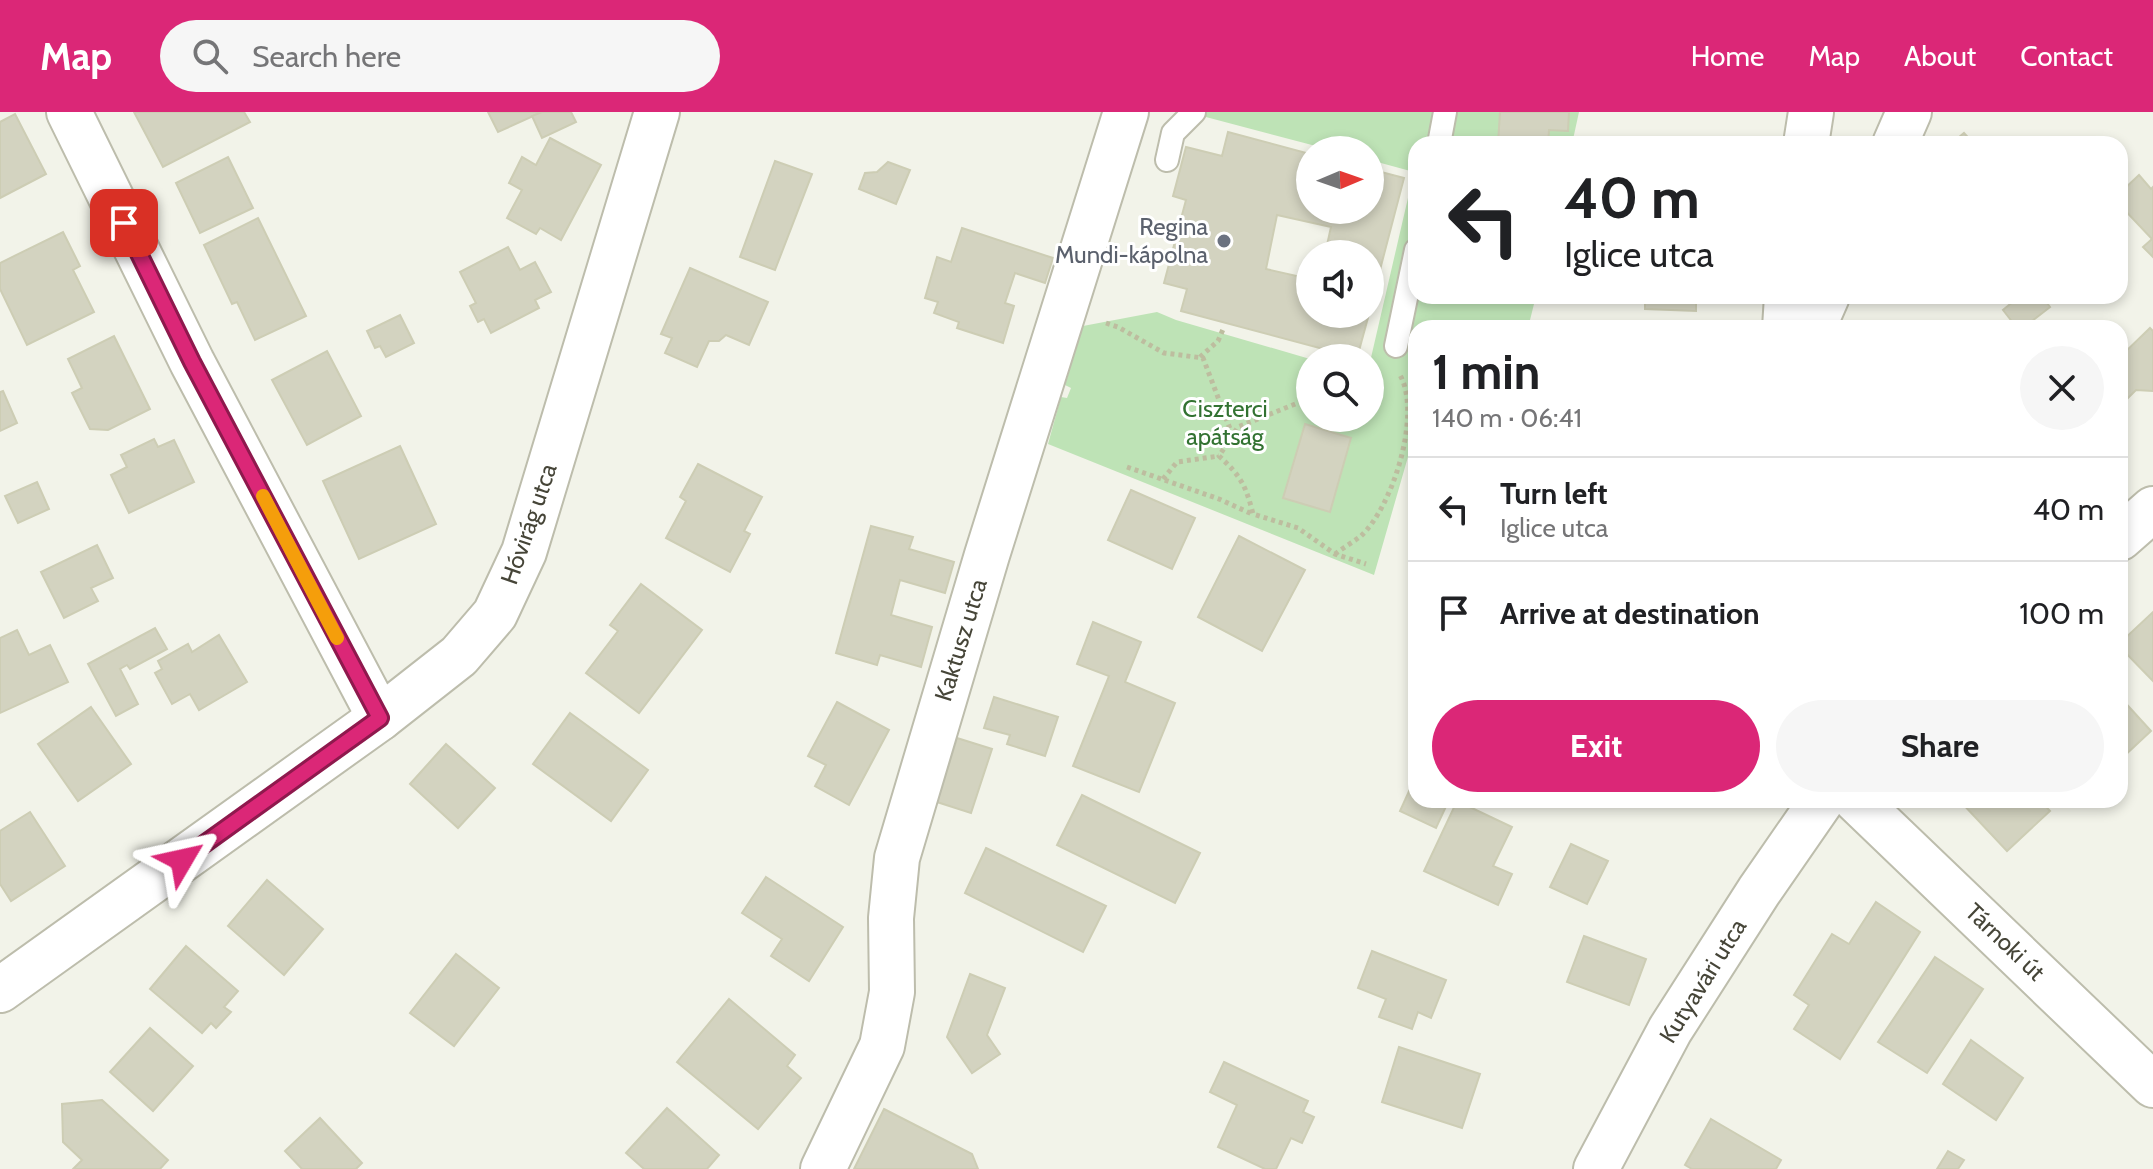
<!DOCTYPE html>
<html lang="en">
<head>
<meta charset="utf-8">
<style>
	:root { --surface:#fff; --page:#f6f6f6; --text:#202124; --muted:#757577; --line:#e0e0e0; --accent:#db2777 }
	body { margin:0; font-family:Cabin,sans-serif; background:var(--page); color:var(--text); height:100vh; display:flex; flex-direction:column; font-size:30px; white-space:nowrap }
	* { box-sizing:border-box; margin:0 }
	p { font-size:26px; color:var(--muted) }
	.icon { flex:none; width:44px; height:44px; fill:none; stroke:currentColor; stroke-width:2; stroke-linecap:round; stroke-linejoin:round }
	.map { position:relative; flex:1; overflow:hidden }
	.panel { position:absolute; left:1408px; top:208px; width:720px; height:488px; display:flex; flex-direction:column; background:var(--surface); border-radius:24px; box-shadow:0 4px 12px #0003 }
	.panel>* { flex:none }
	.top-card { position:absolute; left:1408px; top:24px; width:720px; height:168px; border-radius:24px; box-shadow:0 4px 12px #0003; background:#fff; color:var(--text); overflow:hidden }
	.needle { width:52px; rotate:88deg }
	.controls { position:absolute; left:1296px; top:24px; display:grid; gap:16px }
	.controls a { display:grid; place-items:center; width:88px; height:88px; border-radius:50%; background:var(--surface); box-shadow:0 4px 12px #0003; font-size:40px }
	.pin { position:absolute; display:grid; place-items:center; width:68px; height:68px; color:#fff; margin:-34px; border-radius:16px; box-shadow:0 4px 12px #0006 }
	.me { position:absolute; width:88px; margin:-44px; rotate:54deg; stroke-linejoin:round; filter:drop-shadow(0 0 6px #0008) }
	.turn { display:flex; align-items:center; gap:28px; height:168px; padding:0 24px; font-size:36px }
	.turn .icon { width:104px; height:104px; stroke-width:2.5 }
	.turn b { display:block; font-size:56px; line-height:68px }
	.round { display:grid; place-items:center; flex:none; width:84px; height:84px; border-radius:42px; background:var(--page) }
	.head { display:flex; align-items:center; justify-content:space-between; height:136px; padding:0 24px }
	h1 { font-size:48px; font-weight:700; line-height:60px }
	.button { display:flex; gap:16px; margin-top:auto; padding:16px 24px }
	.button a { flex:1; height:92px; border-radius:48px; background:var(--accent); color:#fff; font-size:32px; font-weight:700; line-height:92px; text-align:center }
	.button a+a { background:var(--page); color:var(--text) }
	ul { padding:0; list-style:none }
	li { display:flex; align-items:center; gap:24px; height:104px; padding:0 24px; border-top:2px solid var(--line) }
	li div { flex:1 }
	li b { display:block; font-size:30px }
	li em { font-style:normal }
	header { display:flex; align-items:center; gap:48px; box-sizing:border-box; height:112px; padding:0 40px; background:var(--accent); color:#fff }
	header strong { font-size:38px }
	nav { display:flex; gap:44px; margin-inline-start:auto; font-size:28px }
	.search { width:560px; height:72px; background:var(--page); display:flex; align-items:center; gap:20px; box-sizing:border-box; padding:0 28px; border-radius:44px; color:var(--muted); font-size:30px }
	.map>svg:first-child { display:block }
</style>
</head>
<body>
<header>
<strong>Map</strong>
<div class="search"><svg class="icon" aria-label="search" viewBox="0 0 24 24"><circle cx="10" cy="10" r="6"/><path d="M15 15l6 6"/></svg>Search here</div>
<nav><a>Home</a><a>Map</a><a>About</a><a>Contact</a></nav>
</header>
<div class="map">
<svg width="2153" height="1057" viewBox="0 0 2153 1057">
	<rect width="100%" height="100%" fill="#f2f3e9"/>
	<!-- green -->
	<polygon fill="#bee3b6" points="1187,0 1579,0 1572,32 1416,32 1416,184 1536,184 1528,216 1416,216 1416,317 1374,463 1048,332 1061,285 1067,286 1071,276 1065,273 1083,214 1157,200 1176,208 1310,247 1310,306 1370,306 1370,250 1414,60 1370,48 1370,38 1331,38"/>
	<!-- building -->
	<g fill="#d3d3c0" stroke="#cdcdb4" stroke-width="2">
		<polygon points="134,0 244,0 250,10 163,55"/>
		<polygon points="488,0 542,0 498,20"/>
		<polygon points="542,0 571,0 576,10 542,26 532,4"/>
		<polygon points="1500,0 1569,0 1568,19 1549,18 1548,32 1498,32"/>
		<polygon points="15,2 46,62 0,86 0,10"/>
		<polygon points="1228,20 1310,42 1310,98 1370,98 1370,57 1404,66 1370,196 1370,142 1325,142 1331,115 1277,103 1266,157 1310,167 1310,202 1369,202 1357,246 1181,199 1187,177 1164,171 1186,88 1173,84 1186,35 1222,44"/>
		<polygon points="1964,21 1974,32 1951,32"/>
		<polygon points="550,26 601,53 561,128 540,116 536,122 507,106 522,78 509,71 522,45 536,53"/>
		<polygon points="228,45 253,96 200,121 176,71"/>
		<polygon points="775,49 812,62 775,158 740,145"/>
		<polygon points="888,50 910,58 896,92 859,77 865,61 877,60"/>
		<polygon points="2139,63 2151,77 2153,75 2153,145 2143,135 2152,127 2120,93 2120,81"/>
		<polygon points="258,106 306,204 255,228 237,190 232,192 204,133"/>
		<polygon points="962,116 1053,146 1045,171 1015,161 1005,191 1014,194 1003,231 957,216 959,210 934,201 938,190 925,186 937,145 951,150"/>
		<polygon points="63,120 80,154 73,158 94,200 27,233 0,177 0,151"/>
		<polygon points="508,135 520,158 535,150 551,180 535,188 539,196 491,221 484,207 478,210 470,194 476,191 460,160"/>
		<polygon points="690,156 768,190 749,233 726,223 719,229 709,229 697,255 665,241 672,226 661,222"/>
		<polygon points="1645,184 1696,184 1696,199 1645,197"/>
		<polygon points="2020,184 2042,184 2050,195 2023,216 2017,216 2003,198"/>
		<polygon points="400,203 414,231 386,245 380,234 375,236 367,219"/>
		<polygon points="2150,216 2153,219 2153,279 2136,278 2124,290 2120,285 2120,252 2125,247 2122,243"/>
		<polygon points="114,224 150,297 108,318 90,317 72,281 82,276 68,247"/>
		<polygon points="327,239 361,304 307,333 272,268"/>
		<polygon points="3,279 17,311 0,319 0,280"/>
		<polygon points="1305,312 1351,326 1330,400 1283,386"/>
		<polygon points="154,327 158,335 174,328 194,370 129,401 111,363 127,355 121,343"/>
		<polygon points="400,334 436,412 359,447 323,369"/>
		<polygon points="698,352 762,385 744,419 750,422 730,460 666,426 686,389 680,385"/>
		<polygon points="37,370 49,397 18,411 5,384"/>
		<polygon points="1131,378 1195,406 1172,457 1108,428"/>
		<polygon points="871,414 913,425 909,437 954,450 945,481 900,468 891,503 932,515 921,555 880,543 877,553 836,541"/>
		<polygon points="1239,424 1305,458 1262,539 1198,505"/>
		<polygon points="97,433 113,466 91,476 98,489 64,506 41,460"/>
		<polygon points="641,472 702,518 639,601 586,561 618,519 610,513"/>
		<polygon points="2153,500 2153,569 2120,535 2120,531"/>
		<polygon points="1093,510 1141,530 1125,570 1175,591 1139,680 1073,654 1109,564 1077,552"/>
		<polygon points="155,516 167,537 130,557 127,553 120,557 138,592 116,604 88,552"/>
		<polygon points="17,518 29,543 50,533 68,570 0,601 0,526"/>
		<polygon points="219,523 247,570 199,598 190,582 172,592 155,561 162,557 158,549 188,532 192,540"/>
		<polygon points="994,585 1058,605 1045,644 1007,632 1010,623 984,616"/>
		<polygon points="2120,585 2151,619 2120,648"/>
		<polygon points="837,590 889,618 849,693 815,674 826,653 808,644"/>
		<polygon points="91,595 131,652 78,689 38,632"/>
		<polygon points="570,601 648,658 611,709 533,652"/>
		<polygon points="957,626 992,637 971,701 937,690"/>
		<polygon points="446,632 495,676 458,716 410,672"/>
		<polygon points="1415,666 1416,688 1449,688 1436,716 1400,699"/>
		<polygon points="1082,683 1200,741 1175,791 1057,733"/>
		<polygon points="1959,688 2040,688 2050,699 2007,739"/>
		<polygon points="1457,689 1512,715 1493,754 1512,762 1498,793 1424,759"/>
		<polygon points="30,700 65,754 11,789 0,772 0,719"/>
		<polygon points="1571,732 1608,749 1587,792 1550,775"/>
		<polygon points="986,736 1106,794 1083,840 965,781"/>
		<polygon points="766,765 843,815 809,869 771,844 782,827 742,801"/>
		<polygon points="267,768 323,817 284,863 228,814"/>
		<polygon points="1876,790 1920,820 1840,947 1794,917 1809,893 1794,883 1832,822 1849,832"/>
		<polygon points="1584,824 1646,847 1629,893 1567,870"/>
		<polygon points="186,834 238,879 224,895 231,900 216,916 211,911 202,921 150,877"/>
		<polygon points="1372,839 1446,868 1431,906 1418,900 1412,917 1379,905 1386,887 1358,876"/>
		<polygon points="456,842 499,876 454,934 410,901"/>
		<polygon points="1935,845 1983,877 1927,961 1878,930"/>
		<polygon points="970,862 1005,876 987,923 1000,942 972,961 947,925"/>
		<polygon points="729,887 795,943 787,954 801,966 758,1017 677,950"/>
		<polygon points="150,916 193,954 153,999 110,960"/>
		<polygon points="1971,928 2023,966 1996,1008 1943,972"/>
		<polygon points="1399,935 1480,962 1462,1016 1382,990"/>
		<polygon points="1224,950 1308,989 1303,1000 1314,1005 1302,1031 1291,1026 1276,1057 1265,1057 1218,1035 1237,993 1210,980"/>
		<polygon points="102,988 168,1048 160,1057 73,1057 82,1048 63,1030 62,992"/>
		<polygon points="667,996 719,1043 707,1057 644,1057 626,1041"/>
		<polygon points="884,997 972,1042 978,1057 854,1057"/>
		<polygon points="320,1006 362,1051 356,1057 302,1057 285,1039"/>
		<polygon points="1711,1007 1781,1048 1776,1057 1692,1057 1685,1053"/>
		<polygon points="1948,1039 1964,1048 1958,1057 1937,1057"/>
	</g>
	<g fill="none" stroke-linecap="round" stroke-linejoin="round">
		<defs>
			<g id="service">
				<polyline points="1439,32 1445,0"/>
				<polyline points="1167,48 1173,21 1194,0"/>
				<polyline points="1396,234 1416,138"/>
			</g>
			<g id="minor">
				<polyline points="69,0 192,250 380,606"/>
				<polyline points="1895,32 1909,0"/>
				<polyline points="1813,216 1827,184"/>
				<polyline points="2120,426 2153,397"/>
				<polyline points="0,878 380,606 459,544 495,502 524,440 657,0"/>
				<polyline points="823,1057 882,934 892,880 891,806 897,746 987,443 1126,0"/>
			</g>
			<g id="tertiary">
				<polyline points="1806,32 1811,0"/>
				<polyline points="1785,216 1787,184"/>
				<polyline points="1856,688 2153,973"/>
				<polyline points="1596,1057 1670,918 1759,779 1822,688"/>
			</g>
		</defs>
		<!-- service casing -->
		<use href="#service" stroke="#bdbdac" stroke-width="26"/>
		<!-- minor casing -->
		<use href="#minor" stroke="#bdbdac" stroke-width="48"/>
		<!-- tertiary casing -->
		<use href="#tertiary" stroke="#bdbdac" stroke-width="48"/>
		<!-- path -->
		<g stroke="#bdbd9f" stroke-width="5" stroke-dasharray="4 4" stroke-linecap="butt">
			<polyline points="1106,211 1118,215 1164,241 1203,246 1232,322"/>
			<polyline points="1200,245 1218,229 1224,215"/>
			<path d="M1310 286 1238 315 1219 344C1241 364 1246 374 1253 402L1298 416 1335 442 1366 452"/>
			<polyline points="1127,355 1219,387 1252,402"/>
			<polyline points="1163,367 1177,350 1219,344"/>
			<path d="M1335 442C1343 436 1353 430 1361 424 1393 394 1422 302 1400 263"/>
		</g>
		<!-- service -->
		<use href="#service" stroke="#fff" stroke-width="22"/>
		<!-- minor -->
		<use href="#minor" stroke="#fff" stroke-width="44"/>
		<!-- tertiary -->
		<use href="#tertiary" stroke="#fff" stroke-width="44"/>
	</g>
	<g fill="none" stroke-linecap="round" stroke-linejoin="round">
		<defs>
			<polyline id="route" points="124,111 192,250 380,606 182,748"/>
		</defs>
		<!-- route casing -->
		<use href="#route" stroke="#8e194d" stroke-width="20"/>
		<!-- route -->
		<use href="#route" stroke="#db2777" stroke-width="14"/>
		<!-- slow -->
		<polyline stroke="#f59e0b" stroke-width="14" points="263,384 337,526"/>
	</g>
	<!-- markers -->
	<circle fill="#6b7280" stroke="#fff" stroke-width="3" cx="1224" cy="129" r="8"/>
	<g text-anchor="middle" stroke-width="6" stroke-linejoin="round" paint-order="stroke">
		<!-- worship labels -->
		<g font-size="24" fill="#5b616d" stroke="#fff" text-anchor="end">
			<text x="1208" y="123">Regina<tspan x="1208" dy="28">Mundi-kápolna</tspan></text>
		</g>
		<!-- park labels -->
		<g font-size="24" fill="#327231" stroke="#fff">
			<text x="1225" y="305">Ciszterci<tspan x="1225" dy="28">apátság</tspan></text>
		</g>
		<!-- street labels -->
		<g font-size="24" fill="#464538" stroke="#fff">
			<text transform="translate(529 412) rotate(-71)" y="8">Hóvirág utca</text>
			<text transform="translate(961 528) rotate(-73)" y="8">Kaktusz utca</text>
			<text transform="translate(2005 830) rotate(44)" y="8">Tárnoki út</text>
			<text transform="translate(1703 869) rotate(-58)" y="8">Kutyavári utca</text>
		</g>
	</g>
</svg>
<div class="controls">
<a><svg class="needle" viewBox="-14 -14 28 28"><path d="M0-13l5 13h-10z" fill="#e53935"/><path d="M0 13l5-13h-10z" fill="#757577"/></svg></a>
<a><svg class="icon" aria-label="sound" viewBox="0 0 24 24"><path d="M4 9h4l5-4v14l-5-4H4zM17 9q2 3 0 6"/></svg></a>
<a><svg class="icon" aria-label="search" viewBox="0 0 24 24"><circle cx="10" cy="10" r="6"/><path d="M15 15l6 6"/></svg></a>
</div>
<div class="pin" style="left:124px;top:111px;background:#d93025"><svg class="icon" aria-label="arrive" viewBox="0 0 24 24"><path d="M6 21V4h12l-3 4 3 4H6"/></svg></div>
<svg class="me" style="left:182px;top:748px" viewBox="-20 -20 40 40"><path d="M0-17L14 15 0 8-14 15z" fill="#db2777" stroke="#fff" stroke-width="4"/></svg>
<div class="top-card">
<div class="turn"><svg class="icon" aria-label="left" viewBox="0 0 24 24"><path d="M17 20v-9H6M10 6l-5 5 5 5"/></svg><div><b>40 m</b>Iglice utca</div></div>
</div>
<section class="panel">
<div class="head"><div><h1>1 min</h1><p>140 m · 06:41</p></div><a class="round"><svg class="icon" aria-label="close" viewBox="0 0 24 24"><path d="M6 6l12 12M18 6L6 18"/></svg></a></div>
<ul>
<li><svg class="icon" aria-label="left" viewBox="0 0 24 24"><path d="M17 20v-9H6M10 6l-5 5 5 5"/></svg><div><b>Turn left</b><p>Iglice utca</p></div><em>40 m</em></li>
<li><svg class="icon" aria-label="arrive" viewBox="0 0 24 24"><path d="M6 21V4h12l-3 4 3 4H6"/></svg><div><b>Arrive at destination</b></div><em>100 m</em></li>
</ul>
<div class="button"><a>Exit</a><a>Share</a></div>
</section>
</div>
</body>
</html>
